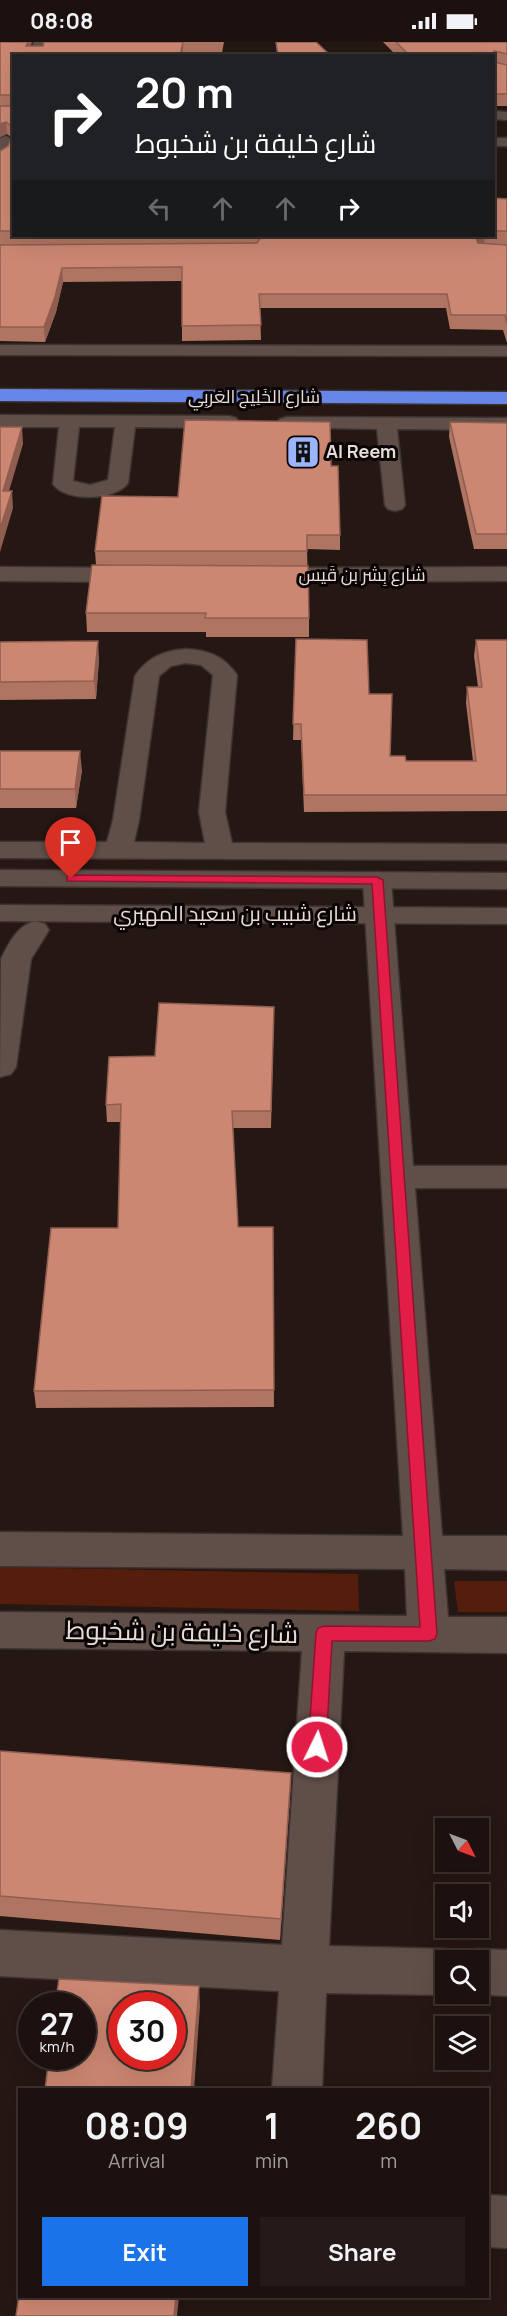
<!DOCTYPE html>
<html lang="en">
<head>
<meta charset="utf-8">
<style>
	:root { --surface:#1c110e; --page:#251a17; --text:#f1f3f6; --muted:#a09d9e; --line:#3a312e; --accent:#1a73e8 }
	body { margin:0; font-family:Manrope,Cairo,sans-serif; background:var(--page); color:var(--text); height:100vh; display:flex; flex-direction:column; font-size:22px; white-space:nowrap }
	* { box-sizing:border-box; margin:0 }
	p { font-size:20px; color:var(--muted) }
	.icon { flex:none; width:33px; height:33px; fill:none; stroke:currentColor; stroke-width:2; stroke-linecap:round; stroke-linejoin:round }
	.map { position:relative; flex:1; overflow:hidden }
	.drawer { position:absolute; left:18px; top:2046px; width:471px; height:210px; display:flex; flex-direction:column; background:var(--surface); border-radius:0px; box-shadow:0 6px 24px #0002,0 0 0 2px var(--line) }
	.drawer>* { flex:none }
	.banner { position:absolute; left:12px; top:12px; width:483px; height:183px; border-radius:0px; box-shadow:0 6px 24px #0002,0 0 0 2px var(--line); background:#202124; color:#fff; overflow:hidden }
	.needle { width:39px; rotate:132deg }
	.tools { position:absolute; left:435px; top:1776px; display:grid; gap:12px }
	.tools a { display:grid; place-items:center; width:54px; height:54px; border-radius:0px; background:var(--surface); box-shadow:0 6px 24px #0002,0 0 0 2px var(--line); font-size:30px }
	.speed { position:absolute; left:18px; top:1950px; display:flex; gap:12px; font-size:30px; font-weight:700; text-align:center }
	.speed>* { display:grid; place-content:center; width:78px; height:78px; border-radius:50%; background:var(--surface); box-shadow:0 6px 24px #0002,0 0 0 2px var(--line); line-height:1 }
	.speed small { font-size:15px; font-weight:400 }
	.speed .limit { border:9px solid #d22; background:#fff; color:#111 }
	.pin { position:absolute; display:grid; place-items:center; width:51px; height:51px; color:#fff; margin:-62px -26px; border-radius:50% 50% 50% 0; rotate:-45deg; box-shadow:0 0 6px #0007 }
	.pin .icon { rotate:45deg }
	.me { position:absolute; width:66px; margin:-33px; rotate:4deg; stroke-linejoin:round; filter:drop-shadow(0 0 4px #0008) }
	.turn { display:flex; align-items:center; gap:21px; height:126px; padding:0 24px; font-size:27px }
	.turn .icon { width:78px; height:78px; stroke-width:2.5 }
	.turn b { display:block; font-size:42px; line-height:51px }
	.lanes { display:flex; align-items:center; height:57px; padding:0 24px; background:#0003; justify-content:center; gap:30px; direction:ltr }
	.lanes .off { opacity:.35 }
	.eta { display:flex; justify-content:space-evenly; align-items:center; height:102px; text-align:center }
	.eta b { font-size:36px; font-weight:700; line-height:42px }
	.action { display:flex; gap:12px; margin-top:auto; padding:12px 24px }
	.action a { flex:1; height:69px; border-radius:0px; background:var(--accent); color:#fff; font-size:24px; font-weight:700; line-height:69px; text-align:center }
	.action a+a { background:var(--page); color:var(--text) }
	.status { display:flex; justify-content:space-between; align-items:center; height:42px; padding:0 30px; background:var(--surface); direction:ltr }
	.status svg { height:16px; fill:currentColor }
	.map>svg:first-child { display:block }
</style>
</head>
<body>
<div class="status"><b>08:08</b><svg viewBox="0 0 49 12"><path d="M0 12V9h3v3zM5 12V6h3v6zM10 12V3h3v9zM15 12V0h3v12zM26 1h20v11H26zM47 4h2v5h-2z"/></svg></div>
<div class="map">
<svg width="507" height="2274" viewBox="0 0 507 2274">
	<rect width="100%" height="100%" fill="#251713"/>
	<!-- green -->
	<g fill="#551e0c">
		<polygon points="0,1525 358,1532 359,1569 0,1562"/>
		<polygon points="454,1539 507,1539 507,1570 458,1570"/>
	</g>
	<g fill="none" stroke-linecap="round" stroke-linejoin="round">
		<defs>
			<g id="street">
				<polygon points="34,0 46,0 42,14 29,14"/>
				<polygon points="494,69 507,70 507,78 494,77"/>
				<polygon points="6,94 13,98 7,116 0,120 0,96"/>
				<rect x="494" y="96" width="13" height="8"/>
				<polygon points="0,303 507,304 507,314 0,313"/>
				<path d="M0 373 229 374 236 376 239 380 236 384 229 386 135 385 128 441C116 459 65 460 53 442L59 385H0ZM79 385H115L108 438 90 443 73 439Z"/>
				<polygon points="287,375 507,376 507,388 397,387 405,463 402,467 395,469 388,467 385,463 377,387 280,385 277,381 280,377"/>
				<polygon points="0,525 136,526 144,528 147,533 144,538 136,540 0,539"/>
				<polygon points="507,525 507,539 263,540 255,538 252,533 255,528 263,526"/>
				<path d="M186 607C208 608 224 614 237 633L225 770 232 801 507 802V818L0 816V800H107L113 778 135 634C148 615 163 609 186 607ZM186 621 201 623 213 633 199 770 205 801 134 800 139 778 159 634 171 624Z"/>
				<polygon points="377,830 387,832 391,838 413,1124 507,1124 507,1146 415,1146 442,1494 507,1494 507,1528 444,1527 448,1575 507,1575 507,1611 344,1609 329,1904 446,1907 462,1913 478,1907 507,1908 507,1954 473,1952 478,1952 478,1918 446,1918 446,1952 451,1952 446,1953 326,1951 322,2048 272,2048 279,1949 0,1934 0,1888 282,1903 302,1609 0,1606 0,1570 407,1574 405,1527 0,1524 0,1490 403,1494 363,838 367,832"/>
				<path d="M35 879 45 882 49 888 31 917 16 1025 11 1032 0 1035 1 917C9 901 17 884 35 879Z"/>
				<polygon points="488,2153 507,2154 507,2206 488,2205"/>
			</g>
			<g id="secondary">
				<polygon points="0,828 507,831 507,847 0,844"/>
				<polygon points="0,863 507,866 507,882 0,879"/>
			</g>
			<polygon id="highway" points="0,347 507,350 507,362 0,359"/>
		</defs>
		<!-- street casing -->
		<use href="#street" stroke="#3d3331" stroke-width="3"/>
		<!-- secondary casing -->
		<use href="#secondary" stroke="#3d3331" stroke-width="3"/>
		<!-- highway casing -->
		<use href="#highway" stroke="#3d3331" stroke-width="3"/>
		<!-- street -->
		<use href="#street" fill="#604f49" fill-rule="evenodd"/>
		<!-- secondary -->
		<use href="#secondary" fill="#604f49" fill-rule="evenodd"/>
		<!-- highway -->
		<use href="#highway" fill="#6687e9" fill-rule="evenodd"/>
	</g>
	<!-- wall -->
	<g fill="#af7462">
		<polygon points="0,0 31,4 43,4 44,0 224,0 222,11 14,14 14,194 494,194 494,156 507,157 507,203 501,203 507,203 507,301 503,288 450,287 446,266 260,266 261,298 182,299 182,239 63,240 56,270 45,300 0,299 0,109 8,104 11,95 7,92 0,95"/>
		<polygon points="383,0 507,0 507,64 494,64 494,14 397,14"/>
		<polygon points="450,380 507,381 507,507 474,507 449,395"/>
		<polygon points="331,424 340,493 340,508 307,507 309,576 309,595 206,595 206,590 87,590 86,571 96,523 95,509 178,455"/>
		<polygon points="296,597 369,652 390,714 406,719 473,719 466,661 467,645 478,645 474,614 476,598 507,598 507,769 304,770 301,698 293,698"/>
		<polygon points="0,600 99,617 96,657 0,658"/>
		<polygon points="0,709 82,728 76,766 0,766"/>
		<polygon points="274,965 271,1086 233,1086 238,1185 273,1185 274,1365 36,1366 34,1349 118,1186 121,1080 107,1080 106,1063 155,1014"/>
		<polygon points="0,1709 291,1731 290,1753 280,1898 0,1874"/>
	</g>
	<!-- shaded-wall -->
	<g fill="#8f5e50">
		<polygon points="28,0 32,0 28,14 26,4"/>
		<polygon points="183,0 183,14 180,14"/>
		<polygon points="6,80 7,92 0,95 0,82"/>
		<polygon points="479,194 485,194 484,203 475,210 476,196"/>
		<polygon points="62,226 63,240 56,270 45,300 44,285"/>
		<polygon points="22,385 23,402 4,466 3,449"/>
		<polygon points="12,449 13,466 0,510 0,487"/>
		<polygon points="98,599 99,617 96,657 94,639"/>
		<polygon points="80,709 82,728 76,766 75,747"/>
		<polygon points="291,1731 290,1753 280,1898 281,1877"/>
		<polygon points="199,1944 200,1964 194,2048 191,2048"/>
		<polygon points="176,2254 179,2254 177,2274 174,2274"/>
	</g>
	<!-- building -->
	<g fill="#cc8772" stroke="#8f5e50" stroke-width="1.5" fill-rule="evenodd">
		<polygon points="0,0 28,0 26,4 43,4 44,0 183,0 180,14 14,14 14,53 0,53"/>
		<polygon points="276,0 316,0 331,14 278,14"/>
		<polygon points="396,0 507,0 507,12 494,9 493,14 410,14"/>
		<polygon points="494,20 507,23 507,52 494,52"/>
		<polygon points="0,64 14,64 14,86 6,80 0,82"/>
		<polygon points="14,88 14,189 0,189 0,109 8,104"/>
		<polygon points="494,156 507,157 507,189 494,189"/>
		<polygon points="259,194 479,194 476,196 478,201 507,203 507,282 505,273 451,273 447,252 259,252 261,283 182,284 182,225 62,226 55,255 44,285 0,285 0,203 257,201 261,195"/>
		<polygon points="185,378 330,380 331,424 338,424 340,493 307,493 307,509 95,509 102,454 178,455"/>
		<polygon points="450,380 507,381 507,492 476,492"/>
		<polygon points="0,385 22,385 3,449 12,449 0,487"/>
		<polygon points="92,523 308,524 309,576 205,576 206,571 86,571"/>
		<polygon points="296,597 367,598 369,652 392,652 390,714 405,714 406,719 476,719 467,645 482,645 476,598 507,598 507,753 304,753 301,682 293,682"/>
		<polygon points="98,599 94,639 0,640 0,600"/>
		<polygon points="0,709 80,709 75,747 0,747"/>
		<polygon points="159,961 274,965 271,1069 232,1069 238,1185 273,1185 274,1348 34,1349 51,1186 118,1186 121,1062 106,1063 109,1015 155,1014"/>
		<polygon points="0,1709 291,1731 281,1877 0,1854"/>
		<path d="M59 1937 199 1944 191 2048H45L49 2014H82V1964H55ZM122 1964H172V2014H122Z"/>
		<polygon points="20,2246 20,2254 176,2254 174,2274 16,2274"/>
	</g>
	<!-- route -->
	<polygon fill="#e11d48" stroke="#92132f" stroke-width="1.5" points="71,833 377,835 383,838 437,1592 435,1597 429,1599 332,1599 326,1705 324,1710 317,1713 311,1710 308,1705 316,1591 318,1586 324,1584 420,1585 372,842 67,839 67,834"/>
	<!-- icons -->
	<defs>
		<symbol id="building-square" viewBox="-11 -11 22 22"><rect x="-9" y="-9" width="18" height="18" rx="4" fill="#9ab5fd" stroke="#0a0504"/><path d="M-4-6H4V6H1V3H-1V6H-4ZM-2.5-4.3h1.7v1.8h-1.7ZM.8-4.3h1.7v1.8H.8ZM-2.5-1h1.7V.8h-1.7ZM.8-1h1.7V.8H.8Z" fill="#111"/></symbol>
	</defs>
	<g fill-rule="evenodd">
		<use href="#building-square" x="284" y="391" width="38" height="38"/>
	</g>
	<g text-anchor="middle" stroke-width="6" stroke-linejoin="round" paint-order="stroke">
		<!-- far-street labels -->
		<g font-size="18" fill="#e6dcd8" stroke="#0a0504">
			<text x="254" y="361">شارع الخَلِيج العَربِي</text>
			<text x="362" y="539">شارع بِشر بن قَيس</text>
		</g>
		<!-- far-poi labels -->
		<g font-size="18" font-weight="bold" fill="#e6dcd8" stroke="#0a0504" text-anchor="start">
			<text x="326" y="416">Al Reem</text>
		</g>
		<!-- street labels -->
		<g font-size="21" fill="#e6dcd8" stroke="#0a0504">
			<text x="235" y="879">شارع شبيب بن سعيد المهيري</text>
		</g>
		<!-- near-street labels -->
		<g font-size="26" fill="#e6dcd8" stroke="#0a0504">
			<text transform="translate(182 1590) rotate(1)" y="9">شارع خليفة بن شخبوط</text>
		</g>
	</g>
</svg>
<div class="tools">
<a><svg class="needle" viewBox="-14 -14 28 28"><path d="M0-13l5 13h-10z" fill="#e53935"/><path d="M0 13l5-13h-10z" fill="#a09d9e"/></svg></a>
<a><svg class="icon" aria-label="sound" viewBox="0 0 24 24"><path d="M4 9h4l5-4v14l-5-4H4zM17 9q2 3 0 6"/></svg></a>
<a><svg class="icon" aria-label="search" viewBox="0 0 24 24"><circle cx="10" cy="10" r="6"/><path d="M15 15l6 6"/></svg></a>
<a><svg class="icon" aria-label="layers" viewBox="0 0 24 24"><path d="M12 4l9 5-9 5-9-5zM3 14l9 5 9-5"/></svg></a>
</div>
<div class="speed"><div>27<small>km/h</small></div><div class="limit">30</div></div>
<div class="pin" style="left:71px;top:837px;background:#d93025"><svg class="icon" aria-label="arrive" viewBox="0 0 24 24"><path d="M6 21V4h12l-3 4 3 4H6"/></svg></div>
<svg class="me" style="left:317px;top:1705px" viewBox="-20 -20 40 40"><circle r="17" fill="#e11d48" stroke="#fff" stroke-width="3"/><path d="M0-11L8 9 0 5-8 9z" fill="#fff"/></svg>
<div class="banner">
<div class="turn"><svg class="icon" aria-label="right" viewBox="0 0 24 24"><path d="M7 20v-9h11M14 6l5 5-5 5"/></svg><div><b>20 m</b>شارع خليفة بن شخبوط</div></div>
<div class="lanes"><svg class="icon off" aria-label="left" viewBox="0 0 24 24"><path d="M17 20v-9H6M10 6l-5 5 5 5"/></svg><svg class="icon off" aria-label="ahead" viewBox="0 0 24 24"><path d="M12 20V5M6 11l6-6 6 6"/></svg><svg class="icon off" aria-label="ahead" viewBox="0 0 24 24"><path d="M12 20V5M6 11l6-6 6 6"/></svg><svg class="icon" aria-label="right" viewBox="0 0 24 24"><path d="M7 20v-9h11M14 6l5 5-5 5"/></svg></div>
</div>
<section class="drawer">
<div class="eta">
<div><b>08:09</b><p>Arrival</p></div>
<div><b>1</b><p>min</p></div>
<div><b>260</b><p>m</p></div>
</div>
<div class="action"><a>Exit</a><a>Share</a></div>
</section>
</div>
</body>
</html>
